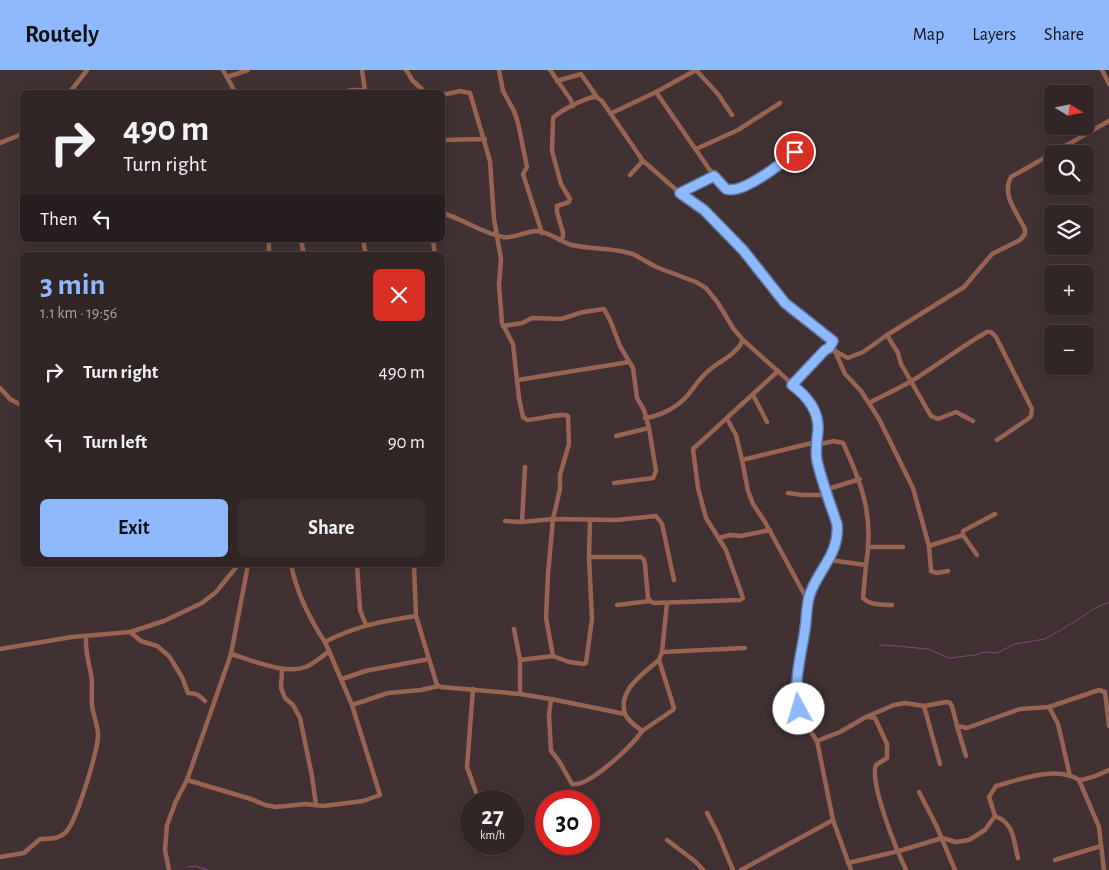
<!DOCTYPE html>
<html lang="en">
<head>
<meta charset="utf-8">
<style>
	:root { --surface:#312526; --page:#392d2e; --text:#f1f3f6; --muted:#a8a5a7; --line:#4c4243; --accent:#8eb9fc }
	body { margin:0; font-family:"Alegreya Sans",sans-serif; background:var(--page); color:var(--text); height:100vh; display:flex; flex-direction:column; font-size:19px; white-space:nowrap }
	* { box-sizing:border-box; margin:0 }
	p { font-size:16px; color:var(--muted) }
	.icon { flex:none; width:28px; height:28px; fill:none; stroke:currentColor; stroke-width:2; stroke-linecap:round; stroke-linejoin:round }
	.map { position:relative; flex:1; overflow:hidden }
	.details { position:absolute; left:20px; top:182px; width:425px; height:315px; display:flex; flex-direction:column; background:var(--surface); border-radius:8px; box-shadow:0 2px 8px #0003,0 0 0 1px var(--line) }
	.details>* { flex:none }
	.guide { position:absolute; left:20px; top:20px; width:425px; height:152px; border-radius:8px; box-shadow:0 2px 8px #0003,0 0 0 1px var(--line); background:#312526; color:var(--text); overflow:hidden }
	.needle { width:32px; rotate:100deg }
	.buttons { position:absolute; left:1044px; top:15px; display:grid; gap:10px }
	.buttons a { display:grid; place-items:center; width:50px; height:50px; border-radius:8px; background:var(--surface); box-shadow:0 2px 8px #0003,0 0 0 1px var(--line); font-size:25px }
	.speed { position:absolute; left:460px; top:720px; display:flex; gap:10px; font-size:25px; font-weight:700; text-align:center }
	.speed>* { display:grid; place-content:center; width:65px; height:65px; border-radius:50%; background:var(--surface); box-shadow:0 2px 8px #0003,0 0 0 1px var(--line); line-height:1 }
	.speed small { font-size:12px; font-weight:400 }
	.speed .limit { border:8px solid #d22; background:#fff; color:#111 }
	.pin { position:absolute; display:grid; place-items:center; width:42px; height:42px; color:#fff; margin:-21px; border:2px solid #fff; border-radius:50%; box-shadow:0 1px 5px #0007 }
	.me { position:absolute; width:55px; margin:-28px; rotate:354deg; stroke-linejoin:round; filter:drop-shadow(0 0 4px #0008) }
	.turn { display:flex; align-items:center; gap:18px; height:105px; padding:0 20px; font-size:22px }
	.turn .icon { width:65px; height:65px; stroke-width:2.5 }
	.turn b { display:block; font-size:35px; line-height:42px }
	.then { display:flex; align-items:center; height:48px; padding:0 20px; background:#0003; gap:10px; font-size:19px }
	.round { display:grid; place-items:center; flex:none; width:52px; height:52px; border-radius:8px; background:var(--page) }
	.head { display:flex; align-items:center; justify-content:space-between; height:85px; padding:0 20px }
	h1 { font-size:30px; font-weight:700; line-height:38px; color:var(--accent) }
	.primary-button { display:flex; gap:10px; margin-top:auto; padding:10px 20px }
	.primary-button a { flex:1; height:58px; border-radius:8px; background:var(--accent); color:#111; font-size:20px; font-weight:700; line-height:58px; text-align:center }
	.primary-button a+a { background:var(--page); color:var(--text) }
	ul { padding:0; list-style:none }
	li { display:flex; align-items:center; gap:15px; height:70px; padding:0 20px }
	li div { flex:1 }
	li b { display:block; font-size:19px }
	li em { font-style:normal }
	header { display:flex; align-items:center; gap:30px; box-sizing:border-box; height:70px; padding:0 25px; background:var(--accent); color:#111 }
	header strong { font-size:24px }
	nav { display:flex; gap:28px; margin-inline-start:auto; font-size:18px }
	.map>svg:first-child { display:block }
</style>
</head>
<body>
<header>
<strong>Routely</strong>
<nav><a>Map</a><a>Layers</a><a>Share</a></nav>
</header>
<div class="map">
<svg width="1109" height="800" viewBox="0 0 1109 800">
	<rect width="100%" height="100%" fill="#413132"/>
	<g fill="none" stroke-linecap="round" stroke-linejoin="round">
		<!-- stream -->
		<g stroke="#80487d" stroke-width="1">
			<polyline points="880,576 885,575 928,579 949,588 975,585 984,582 997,583 1015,574 1045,569 1076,551 1095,538 1109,532"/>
			<polyline points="188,797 195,796 208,800"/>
		</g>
		<!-- minor -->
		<g stroke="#986352" stroke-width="4.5">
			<polyline points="223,0 235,22"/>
			<polyline points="362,0 365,21"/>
			<polyline points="406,0 413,11 425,22"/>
			<polyline points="499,0 503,21 514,41 518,53 527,97 523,104 542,163"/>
			<polyline points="550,0 571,30 573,36"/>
			<polyline points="696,0 718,24 732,45"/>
			<polyline points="1102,0 1109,14"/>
			<polyline points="227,7 248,0"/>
			<polyline points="557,11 581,4 597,27"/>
			<polyline points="70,22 87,0"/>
			<polyline points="340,22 354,20 365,20"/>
			<path d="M442 25 460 21 470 23 490 91 494 149 501 189 499 215 502 253 513 274 519 328 523 347 527 350C537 350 562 342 568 346L569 374 560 405V419L553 449 548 504 546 548 553 586"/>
			<polyline points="612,43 656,22"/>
			<polyline points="442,70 485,69"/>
			<polyline points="0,73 22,64"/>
			<polyline points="696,79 738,60 780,33"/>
			<polyline points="642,90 680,123 704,140 743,180 785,233 833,271 832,274 845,304 861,321 879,349 913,418 929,476 931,501 937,503 948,501"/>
			<path d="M714 106 726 119C742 125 782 93 795 82"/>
			<polyline points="680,123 714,106 656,22 696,0"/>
			<path d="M442 143C464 149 481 163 503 167 515 169 525 161 537 161 550 162 559 171 572 175 589 179 608 178 625 182L633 184 656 197 696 212 706 218 718 233 733 258 743 270 809 329 817 347 818 358 816 375 817 389 837 454 835 477 832 485 818 509 808 531 805 559 796 612V626L803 650 817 671 833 750 851 800"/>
			<polyline points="269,170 269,185"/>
			<polyline points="301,170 304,185"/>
			<polyline points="363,170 366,185"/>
			<polyline points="433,170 435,185"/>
			<path d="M559 170 563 167V163L557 142V136L569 132 570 129 561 114 552 81 553 48C558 42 588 26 596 27 598 28 600 30 602 31L641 88 642 92 630 105"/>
			<polyline points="503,256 522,253 532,248 561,249 583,242 604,239 610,250 620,276 633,298 637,328 644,340 649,358 656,401 653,408 614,413"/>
			<polyline points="887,265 898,283 901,294 931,346 938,349 956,342 973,351"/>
			<polyline points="518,310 629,292"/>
			<path d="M792 315 825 280 829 278 848 288 863 282 887 265 964 217 992 184 1020 170 1025 164V159C1017 143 1001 124 1011 107L1109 51"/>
			<polyline points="0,318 10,329 21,335 22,338"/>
			<polyline points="753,325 767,352"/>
			<path d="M869 333C884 325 900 318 915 309 939 294 962 276 987 262H991L996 267 1032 339 1031 346 1028 349 997 370"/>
			<path d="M645 348C660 346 676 338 686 327 693 320 698 310 706 303 718 291 736 286 743 270"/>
			<polyline points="727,349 736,365 742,390 748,421 753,434 765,452 808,531"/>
			<polyline points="616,366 649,358"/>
			<path d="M816 375 834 371 843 373C863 416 874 448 866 495"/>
			<polyline points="742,390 816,372"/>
			<polyline points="825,420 860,409"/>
			<polyline points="788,423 803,425 827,425"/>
			<polyline points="505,451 522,452 553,449 616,450 656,446 662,454 674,510"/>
			<polyline points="522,452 525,397"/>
			<polyline points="963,465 963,461 995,444"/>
			<polyline points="719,468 730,465 741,466 770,460"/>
			<polyline points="929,476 963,465 977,485"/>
			<polyline points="869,477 903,477"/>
			<polyline points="589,487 641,487 644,490 645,495 648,528 650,531 654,533 740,530 743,528 726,480 706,448 698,418 693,379 778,301"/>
			<path d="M829 490 866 495 863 528C871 536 882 534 892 535"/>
			<path d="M291 495C297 523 309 548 325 572 355 556 383 551 416 546"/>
			<polyline points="357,495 360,540 366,555"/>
			<polyline points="414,495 416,546 437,615 441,617 520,624 551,629"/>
			<polyline points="617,535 650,531"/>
			<polyline points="514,559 520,590 520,624"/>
			<path d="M130 562 141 571 157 576 169 586 182 607 188 623C196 623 199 625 205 631"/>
			<polyline points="0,579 72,567 130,562 164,551 202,533 216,522 238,495"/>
			<polyline points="329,581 352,635 388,623 421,620 439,616"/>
			<polyline points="662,582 745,578"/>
			<path d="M231 584C252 590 285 605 306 597 314 593 322 587 329 581L325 572"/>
			<polyline points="520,590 553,586 569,592 584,594 586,593 592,549 589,487 590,451"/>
			<path d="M659 590C644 603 617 620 625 644 628 651 636 656 642 661L673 640 674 638 659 590 662 582 667 533"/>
			<polyline points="282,599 281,618 285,628 293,635 300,648 312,706 316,735"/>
			<polyline points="342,609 365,601 429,589"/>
			<polyline points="473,619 467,697 479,731"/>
			<polyline points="924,636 940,694"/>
			<polyline points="1049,637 1058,654 1070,706"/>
			<path d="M625 644 551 629 549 645 551 681 559 691 572 714C588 718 633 675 642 661"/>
			<path d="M868 647 875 648 887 674V688L876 695C869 713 897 781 906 800"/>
			<polyline points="957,656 966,686"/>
			<polyline points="817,671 840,662 866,647 894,635 905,633 924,636 946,632 950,633 952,636 957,656 967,658 1020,639 1049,637 1099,620 1105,622 1109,656"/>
			<polyline points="187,710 251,729 265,735 276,737 305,734 323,736 363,731 380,725 352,635"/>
			<polyline points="1079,710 1099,757 1104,800"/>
			<polyline points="919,722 936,755 955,800"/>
			<polyline points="707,743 718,764 733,800"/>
			<path d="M995 746C1015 754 1013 770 1018 788"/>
			<polyline points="667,770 696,792 703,800"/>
			<path d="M0 787 24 783 40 769C49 768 57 770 65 763 76 754 98 680 98 665 98 655 93 645 92 635 91 624 93 614 91 604 88 591 85 580 86 566"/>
			<polyline points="1055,790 1101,776"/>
			<path d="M848 793 899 781 942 768 956 772 969 770 985 760 995 746 989 727 996 716C1018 710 1058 695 1079 710 1090 709 1099 705 1109 700"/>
			<polyline points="169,800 165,780 167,755 176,731 187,710 231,584 248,495"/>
			<polyline points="741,800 833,750"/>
		</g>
	</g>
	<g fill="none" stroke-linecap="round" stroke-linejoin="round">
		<defs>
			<path id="route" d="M795 82C782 93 742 125 726 119L714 106 680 123 704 140 743 180 785 233 833 271 829 278 825 280 792 315C807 326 819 340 818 360 817 371 815 380 817 391 822 412 830 433 837 454 840 484 819 498 810 524 806 535 807 547 805 559 801 588 793 609 799 639"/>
		</defs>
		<!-- route casing -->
		<use href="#route" stroke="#5c78a4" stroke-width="12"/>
		<!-- route -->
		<use href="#route" stroke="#8eb9fc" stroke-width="9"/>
	</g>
</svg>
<div class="buttons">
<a><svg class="needle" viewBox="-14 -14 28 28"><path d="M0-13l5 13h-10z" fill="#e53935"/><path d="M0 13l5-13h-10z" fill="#a8a5a7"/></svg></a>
<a><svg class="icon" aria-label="search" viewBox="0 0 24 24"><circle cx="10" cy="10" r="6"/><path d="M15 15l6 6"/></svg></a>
<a><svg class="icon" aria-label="layers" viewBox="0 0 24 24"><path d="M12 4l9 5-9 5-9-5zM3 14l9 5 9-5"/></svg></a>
<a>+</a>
<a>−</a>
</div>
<div class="speed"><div>27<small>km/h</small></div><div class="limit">30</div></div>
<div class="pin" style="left:795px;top:82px;background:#d93025"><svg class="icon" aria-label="arrive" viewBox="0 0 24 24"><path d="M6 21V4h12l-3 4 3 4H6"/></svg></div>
<svg class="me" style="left:799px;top:639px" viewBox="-20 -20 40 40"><circle r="19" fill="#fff"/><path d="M0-13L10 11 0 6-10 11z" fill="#8eb9fc"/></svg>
<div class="guide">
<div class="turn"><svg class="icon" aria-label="right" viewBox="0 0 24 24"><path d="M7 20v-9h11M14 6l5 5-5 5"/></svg><div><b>490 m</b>Turn right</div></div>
<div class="then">Then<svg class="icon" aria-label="left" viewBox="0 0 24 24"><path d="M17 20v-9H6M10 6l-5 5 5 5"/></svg></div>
</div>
<section class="details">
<div class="head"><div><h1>3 min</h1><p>1.1 km · 19:56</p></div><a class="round" style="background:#d93025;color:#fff"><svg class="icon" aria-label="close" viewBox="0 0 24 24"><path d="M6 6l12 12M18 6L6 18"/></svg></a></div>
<ul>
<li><svg class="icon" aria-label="right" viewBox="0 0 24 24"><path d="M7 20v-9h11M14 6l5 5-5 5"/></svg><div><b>Turn right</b></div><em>490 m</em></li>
<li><svg class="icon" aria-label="left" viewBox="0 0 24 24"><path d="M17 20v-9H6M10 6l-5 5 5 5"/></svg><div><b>Turn left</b></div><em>90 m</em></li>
</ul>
<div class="primary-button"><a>Exit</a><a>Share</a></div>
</section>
</div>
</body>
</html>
